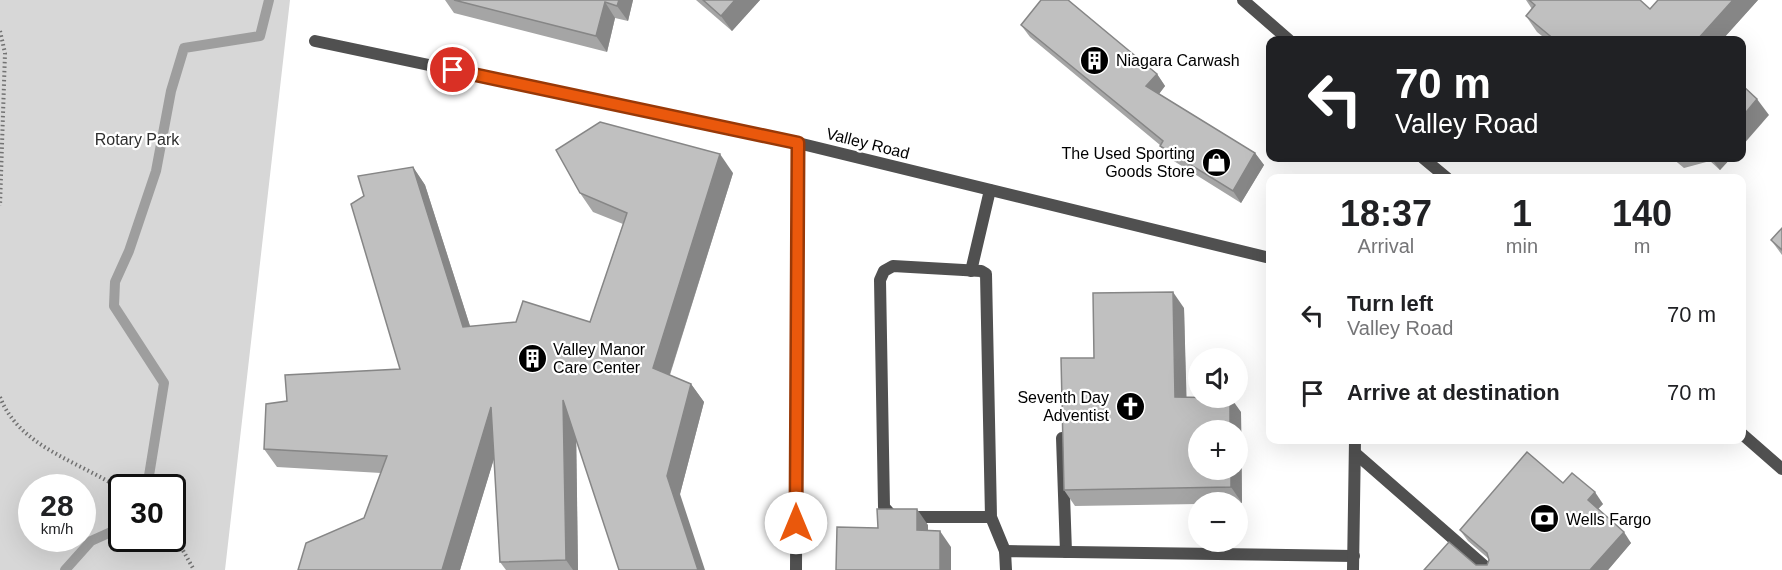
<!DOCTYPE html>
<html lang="en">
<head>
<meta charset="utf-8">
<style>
	:root { --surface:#fff; --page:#f6f6f6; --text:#202124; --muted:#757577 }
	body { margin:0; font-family:Arial,sans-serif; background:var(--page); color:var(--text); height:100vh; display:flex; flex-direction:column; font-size:22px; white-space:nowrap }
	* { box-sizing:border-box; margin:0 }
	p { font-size:20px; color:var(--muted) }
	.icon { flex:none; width:33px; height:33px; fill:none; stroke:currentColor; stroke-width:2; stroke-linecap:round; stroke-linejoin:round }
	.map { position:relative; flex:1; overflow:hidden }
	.drawer { position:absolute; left:1266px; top:174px; width:480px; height:270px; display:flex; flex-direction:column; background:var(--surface); border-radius:12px; box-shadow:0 6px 24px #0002 }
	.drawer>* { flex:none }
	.hud { position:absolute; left:1266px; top:36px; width:480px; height:126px; border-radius:12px; box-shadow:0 6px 24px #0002; background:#202124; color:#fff; overflow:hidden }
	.tools { position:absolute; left:1188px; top:348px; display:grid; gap:12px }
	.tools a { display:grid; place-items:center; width:60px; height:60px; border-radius:50%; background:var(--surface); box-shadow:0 6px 24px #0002; font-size:30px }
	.speed { position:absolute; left:18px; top:474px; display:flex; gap:12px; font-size:30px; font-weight:700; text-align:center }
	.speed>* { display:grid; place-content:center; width:78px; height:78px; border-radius:50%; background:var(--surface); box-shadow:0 6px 24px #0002; line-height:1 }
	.speed small { font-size:15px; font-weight:400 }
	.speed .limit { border:3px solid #111; border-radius:9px; background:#fff; color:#111 }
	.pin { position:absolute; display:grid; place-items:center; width:51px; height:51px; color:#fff; margin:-26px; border:3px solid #fff; border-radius:50%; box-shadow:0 2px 6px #0007 }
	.me { position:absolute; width:66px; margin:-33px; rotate:0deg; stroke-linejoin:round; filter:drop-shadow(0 0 4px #0008) }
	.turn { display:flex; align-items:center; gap:21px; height:126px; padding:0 30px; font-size:27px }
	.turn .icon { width:78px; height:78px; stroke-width:2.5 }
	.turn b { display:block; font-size:42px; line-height:51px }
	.eta { display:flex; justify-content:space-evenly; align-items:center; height:102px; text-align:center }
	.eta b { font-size:36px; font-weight:700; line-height:42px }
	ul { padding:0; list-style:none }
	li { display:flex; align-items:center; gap:18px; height:78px; padding:0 30px }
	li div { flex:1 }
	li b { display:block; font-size:22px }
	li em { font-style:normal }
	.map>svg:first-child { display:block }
</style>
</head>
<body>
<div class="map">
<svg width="1782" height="570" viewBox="0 0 1782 570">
	<rect width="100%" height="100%" fill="#fff"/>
	<!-- green -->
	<path fill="#d7d7d7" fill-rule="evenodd" d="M0 0H290L225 570H0ZM32 488H82V538H32ZM122 488H172V538H122Z"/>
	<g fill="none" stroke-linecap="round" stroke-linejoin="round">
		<!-- stream -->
		<g stroke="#9e9e9e" stroke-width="10">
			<polyline points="147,488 164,383 114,306 115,282 129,251 156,171 171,91 184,48 260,36 269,0"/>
			<polyline points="65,570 91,541 122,527"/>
		</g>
		<!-- path -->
		<g stroke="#727272" stroke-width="4" stroke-dasharray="1.5 3" stroke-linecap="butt">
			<polyline points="0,31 5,53 0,206"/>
			<path d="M0 397C20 448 79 461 122 490"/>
			<polyline points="172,531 194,570"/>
		</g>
		<!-- service -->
		<g stroke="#505050" stroke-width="12">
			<polyline points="971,271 990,190"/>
			<polyline points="1062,438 1066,552"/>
			<polyline points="1355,453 1489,570"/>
			<polyline points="991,517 893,517 884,507 880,280 884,271 893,266 981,271 986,274 991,517 1005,551"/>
			<polyline points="1006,570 1005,551 1354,556"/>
			<polyline points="1353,570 1355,440"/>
		</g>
		<!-- minor -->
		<g stroke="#505050" stroke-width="12">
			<polyline points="315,41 798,143 1270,258"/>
			<polyline points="796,570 798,143"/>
		</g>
		<!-- tertiary -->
		<g stroke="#505050" stroke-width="12">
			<polyline points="1243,0 1289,40"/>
			<polyline points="1423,158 1447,178"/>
			<polyline points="1742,434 1782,469"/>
		</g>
	</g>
	<!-- wall -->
	<g fill="#a5a5a5">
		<polygon points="445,0 633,0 628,21 615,18 607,52 454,13"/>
		<polygon points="696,0 760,0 732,31"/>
		<polygon points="1526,0 1640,0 1650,9 1758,0 1722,40 1547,40 1537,32 1526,16 1532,9"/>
		<polygon points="1021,25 1157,74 1165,86 1159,94 1255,153 1264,165 1241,203 1169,158 1160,146 1160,145 1030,37"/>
		<polygon points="1672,158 1731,158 1720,170 1710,161 1684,168"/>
		<polygon points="413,167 425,185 470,326 590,322 623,224 593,212 580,193 733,173 670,375 691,384 704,402 680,494 576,440 578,570 506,570 500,562 494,458 460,570 298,570 364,518 381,473 277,467 264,449 287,401 400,369"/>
		<polygon points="1782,228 1782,255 1771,240"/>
		<polygon points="1184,308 1186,397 1241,412 1242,503 1198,502 1198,504 1075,506 1064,490 1094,358"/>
		<polygon points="1563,483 1603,504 1598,509 1631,543 1608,570 1476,565 1487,565 1489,559 1468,541 1460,530"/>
	</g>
	<!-- shaded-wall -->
	<g fill="#868686">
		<polygon points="619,0 633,0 628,21 617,6"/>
		<polygon points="735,0 760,0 732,31 721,16"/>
		<polygon points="1733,0 1758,0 1722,40 1697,40"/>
		<polygon points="605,2 615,18 607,52 596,36"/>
		<polygon points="1157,74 1165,86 1155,99 1146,86"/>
		<polygon points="1757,99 1769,115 1742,146 1742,117"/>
		<polygon points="1255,153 1264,165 1241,203 1233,191"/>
		<polygon points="720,154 733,173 666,386 653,368"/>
		<polygon points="1711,158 1731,158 1720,170"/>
		<polygon points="413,167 425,185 476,345 463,327"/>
		<polygon points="1173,292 1184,308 1187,413 1175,397"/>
		<polygon points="691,384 704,402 680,494 705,570 698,570 667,476"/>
		<polygon points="1230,398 1231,398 1241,412 1242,503 1231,487 1231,470 1238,470 1238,430 1230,430"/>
		<polygon points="563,400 576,419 578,570 573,570 566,560"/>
		<polygon points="491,407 504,426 460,570 442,570"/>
		<polygon points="1595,492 1603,504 1596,511 1588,500"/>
		<polygon points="917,509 928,525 928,546 917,530"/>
		<polygon points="940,531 951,547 951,570 940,570"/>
		<polygon points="1624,532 1631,543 1608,570 1590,570"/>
	</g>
	<!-- building -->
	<g fill="#c0c0c0" stroke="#868686" stroke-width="1.5">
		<polygon points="454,0 619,0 617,6 605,2 596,36"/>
		<polygon points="703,0 735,0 721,16"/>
		<polygon points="1041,0 1068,0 1157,74 1146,86 1255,153 1233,191 1160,146 1163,141 1021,25"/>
		<polygon points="1529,0 1640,0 1650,9 1658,0 1733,0 1697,40 1555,40 1526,16 1535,5"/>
		<polygon points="1742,85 1757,99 1742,117"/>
		<polygon points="600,122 720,154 653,368 691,384 667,476 698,570 619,570 563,400 566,560 500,562 491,407 442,570 298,570 306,543 364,518 387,456 264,449 266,404 287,401 285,375 400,369 351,204 364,196 358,176 413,167 463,327 516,322 523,301 590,322 627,213 580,193 556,150"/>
		<polygon points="1782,228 1782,250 1771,240"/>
		<polygon points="1173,292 1175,397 1230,398 1230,430 1198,430 1198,470 1231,470 1231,487 1064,490 1061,358 1094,358 1093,293"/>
		<polygon points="1527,452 1563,483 1572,473 1595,492 1588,500 1624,532 1590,570 1424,570 1449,542 1476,565 1487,565 1489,560 1487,553 1460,530"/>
		<polygon points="877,509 917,509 917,530 940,531 940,570 836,570 837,527 878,528"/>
	</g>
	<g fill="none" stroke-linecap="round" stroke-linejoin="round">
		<defs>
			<polyline id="route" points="453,70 798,143 796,523"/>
		</defs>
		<!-- route casing -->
		<use href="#route" stroke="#983908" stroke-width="15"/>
		<!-- route -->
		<use href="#route" stroke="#ea580c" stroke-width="10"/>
	</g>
	<!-- icons -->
	<defs>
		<symbol id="building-disc" viewBox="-11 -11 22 22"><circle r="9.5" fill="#000" stroke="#fff"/><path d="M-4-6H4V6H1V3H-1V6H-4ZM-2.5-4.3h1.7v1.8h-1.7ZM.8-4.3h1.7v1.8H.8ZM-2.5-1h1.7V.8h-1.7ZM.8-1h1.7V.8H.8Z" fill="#fff"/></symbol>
		<symbol id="shop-disc" viewBox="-11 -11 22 22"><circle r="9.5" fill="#000" stroke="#fff"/><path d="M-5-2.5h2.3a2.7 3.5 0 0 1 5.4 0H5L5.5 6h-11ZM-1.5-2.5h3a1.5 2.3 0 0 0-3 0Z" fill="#fff"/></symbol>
		<symbol id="church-disc" viewBox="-11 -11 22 22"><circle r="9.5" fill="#000" stroke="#fff"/><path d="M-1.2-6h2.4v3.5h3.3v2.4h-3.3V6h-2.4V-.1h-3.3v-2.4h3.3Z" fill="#fff"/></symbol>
		<symbol id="bank-disc" viewBox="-11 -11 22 22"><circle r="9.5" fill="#000" stroke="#fff"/><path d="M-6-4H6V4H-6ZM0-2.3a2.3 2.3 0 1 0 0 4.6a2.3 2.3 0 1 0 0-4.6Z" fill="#fff"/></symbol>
	</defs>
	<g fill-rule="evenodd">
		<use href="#building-disc" x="1078" y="44" width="33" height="33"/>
		<use href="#shop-disc" x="1200" y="146" width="33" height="33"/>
		<use href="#building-disc" x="516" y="342" width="33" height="33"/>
		<use href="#church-disc" x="1114" y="390" width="33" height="33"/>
		<use href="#bank-disc" x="1528" y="502" width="33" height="33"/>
	</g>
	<g text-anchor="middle" stroke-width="4.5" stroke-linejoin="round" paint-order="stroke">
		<!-- poi labels -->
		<g font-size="16" fill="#000" stroke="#fff" text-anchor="start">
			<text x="1116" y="66">Niagara Carwash</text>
			<text x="1195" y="159" text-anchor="end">The Used Sporting<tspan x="1195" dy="18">Goods Store</tspan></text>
			<text x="553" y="355">Valley Manor<tspan x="553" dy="18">Care Center</tspan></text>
			<text x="1109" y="403" text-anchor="end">Seventh Day<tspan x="1109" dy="18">Adventist</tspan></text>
			<text x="1566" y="525">Wells Fargo</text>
		</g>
		<!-- park labels -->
		<g font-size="16" fill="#2e2e2e" stroke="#fff">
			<text x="137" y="145">Rotary Park</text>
		</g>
		<!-- street labels -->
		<g font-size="16" fill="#000" stroke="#fff">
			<text transform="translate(868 143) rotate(14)" y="6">Valley Road</text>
		</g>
	</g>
</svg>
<div class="tools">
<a><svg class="icon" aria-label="sound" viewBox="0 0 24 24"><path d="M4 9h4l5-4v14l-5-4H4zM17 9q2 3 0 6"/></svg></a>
<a>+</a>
<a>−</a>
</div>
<div class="speed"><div>28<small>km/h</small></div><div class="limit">30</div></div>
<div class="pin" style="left:453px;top:70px;background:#d93025"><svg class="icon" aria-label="arrive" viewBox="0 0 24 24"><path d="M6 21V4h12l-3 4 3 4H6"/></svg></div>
<svg class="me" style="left:796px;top:523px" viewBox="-20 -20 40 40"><circle r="19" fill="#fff"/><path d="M0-13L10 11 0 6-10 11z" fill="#ea580c"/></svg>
<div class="hud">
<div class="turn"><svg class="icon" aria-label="left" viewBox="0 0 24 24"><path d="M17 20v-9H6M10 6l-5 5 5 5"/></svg><div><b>70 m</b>Valley Road</div></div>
</div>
<section class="drawer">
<div class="eta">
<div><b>18:37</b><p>Arrival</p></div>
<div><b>1</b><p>min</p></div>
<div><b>140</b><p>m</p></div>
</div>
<ul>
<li><svg class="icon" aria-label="left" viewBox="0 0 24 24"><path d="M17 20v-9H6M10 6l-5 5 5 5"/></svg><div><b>Turn left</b><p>Valley Road</p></div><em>70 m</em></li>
<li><svg class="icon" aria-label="arrive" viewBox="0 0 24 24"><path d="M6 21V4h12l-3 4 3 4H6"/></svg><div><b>Arrive at destination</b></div><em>70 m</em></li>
</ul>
</section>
</div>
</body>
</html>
